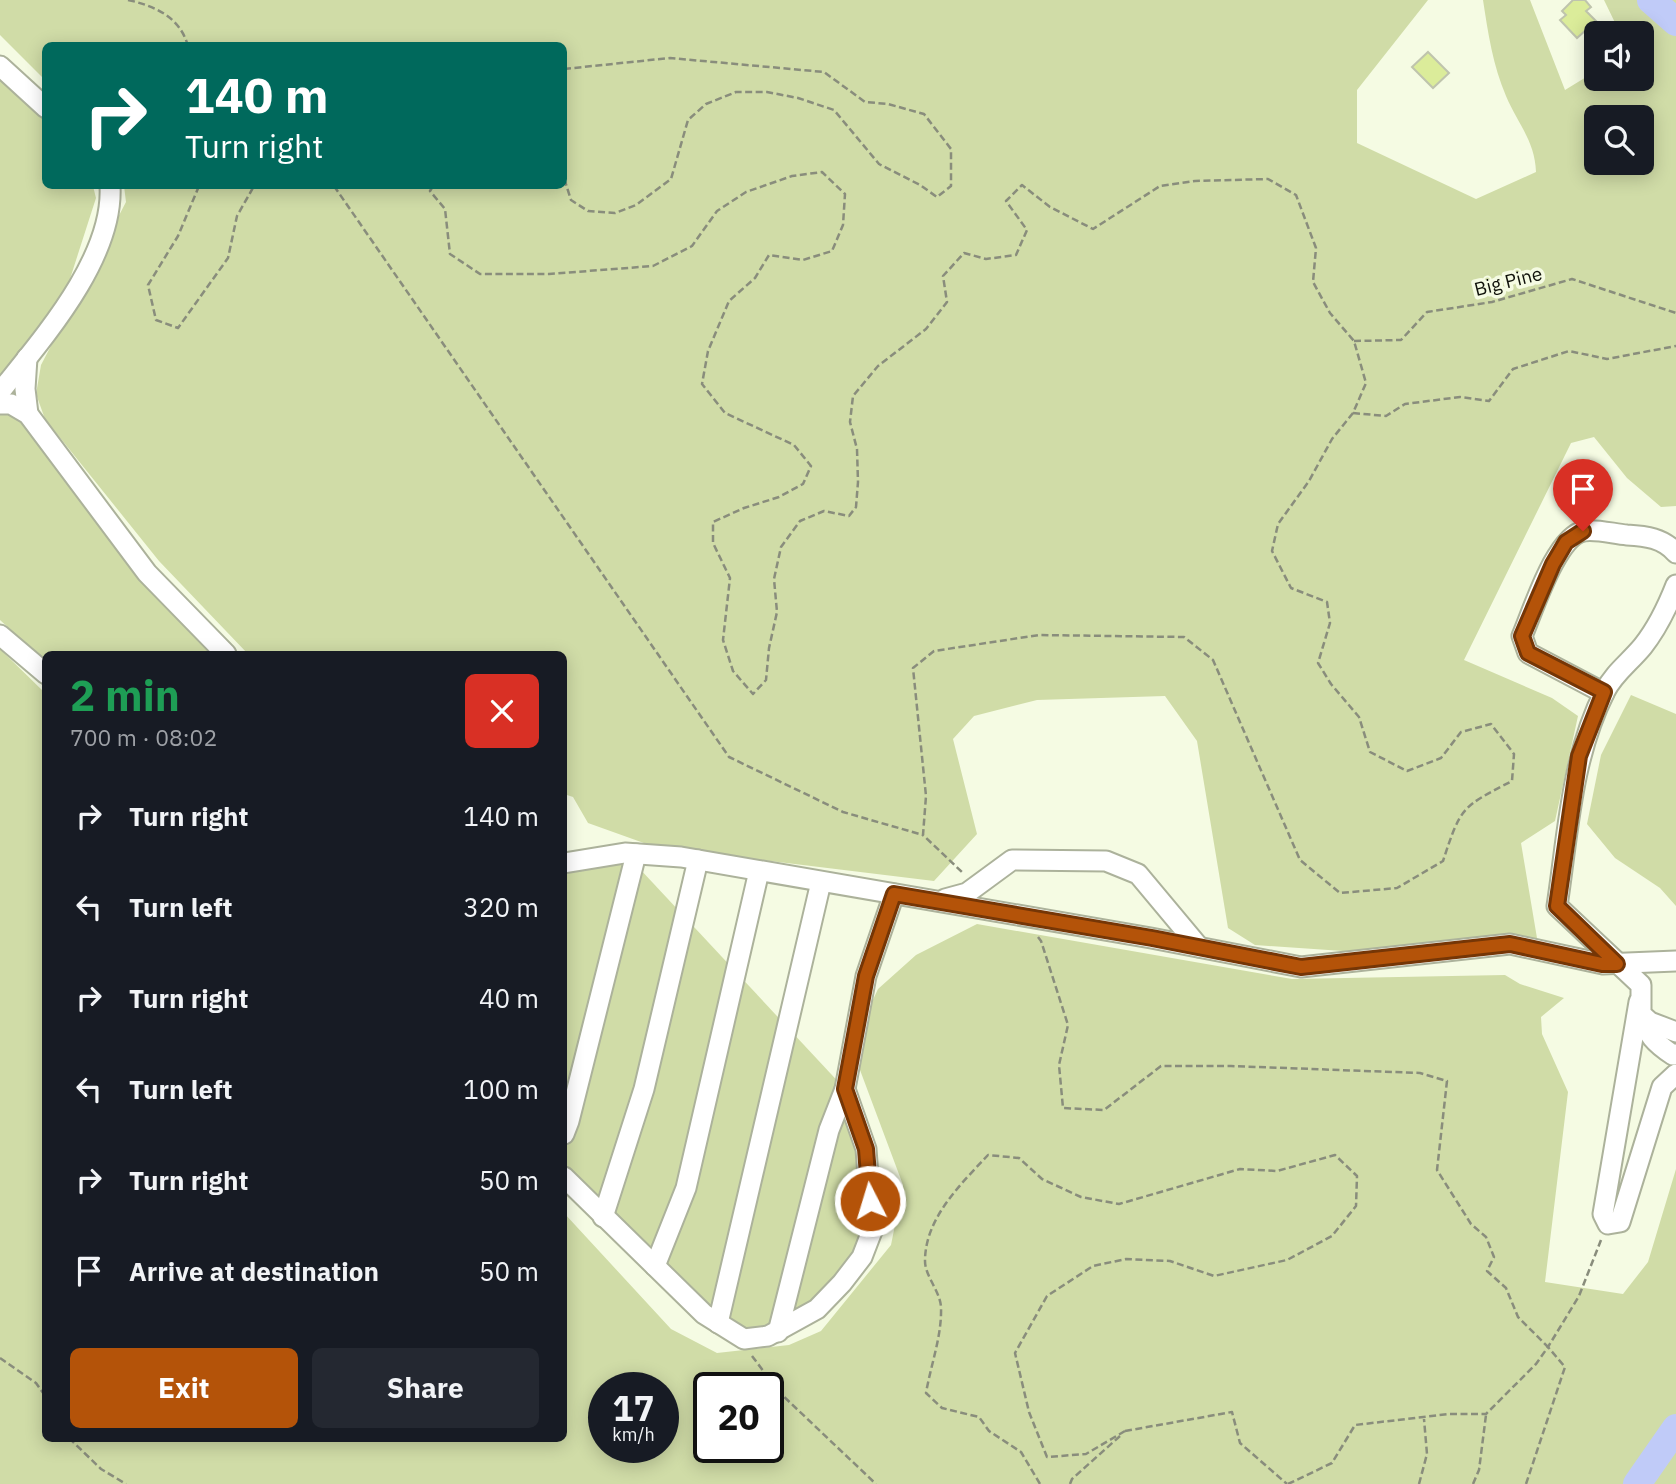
<!DOCTYPE html>
<html lang="en">
<head>
<meta charset="utf-8">
<style>
	:root { --surface:#171b24; --page:#242831; --text:#f1f3f6; --muted:#9ea1a6; --accent:#b45309 }
	body { margin:0; font-family:"IBM Plex Sans",sans-serif; background:var(--page); color:var(--text); height:100vh; display:flex; flex-direction:column; font-size:26px; white-space:nowrap }
	* { box-sizing:border-box; margin:0 }
	p { font-size:23px; color:var(--muted) }
	.icon { flex:none; width:38px; height:38px; fill:none; stroke:currentColor; stroke-width:2; stroke-linecap:round; stroke-linejoin:round }
	.map { position:relative; flex:1; overflow:hidden }
	.sheet { position:absolute; left:42px; top:651px; width:525px; height:791px; display:flex; flex-direction:column; background:var(--surface); border-radius:10px; box-shadow:0 4px 18px #0003 }
	.sheet>* { flex:none }
	.hud { position:absolute; left:42px; top:42px; width:525px; height:147px; border-radius:10px; box-shadow:0 4px 18px #0003; background:#00695c; color:#fff; overflow:hidden }
	.controls { position:absolute; left:1584px; top:21px; display:grid; gap:14px }
	.controls a { display:grid; place-items:center; width:70px; height:70px; border-radius:10px; background:var(--surface); box-shadow:0 4px 18px #0003; font-size:35px }
	.speed { position:absolute; left:588px; top:1372px; display:flex; gap:14px; font-size:35px; font-weight:700; text-align:center }
	.speed>* { display:grid; place-content:center; width:91px; height:91px; border-radius:50%; background:var(--surface); box-shadow:0 4px 18px #0003; line-height:1 }
	.speed small { font-size:18px; font-weight:400 }
	.speed .limit { border:4px solid #111; border-radius:10px; background:#fff; color:#111 }
	.pin { position:absolute; display:grid; place-items:center; width:60px; height:60px; color:#fff; margin:-72px -30px; border-radius:50% 50% 50% 0; rotate:-45deg; box-shadow:0 0 7px #0007 }
	.pin .icon { rotate:45deg }
	.me { position:absolute; width:77px; margin:-38px; rotate:355deg; stroke-linejoin:round; filter:drop-shadow(0 0 5px #0008) }
	.turn { display:flex; align-items:center; gap:24px; height:147px; padding:0 28px; font-size:32px }
	.turn .icon { width:91px; height:91px; stroke-width:2.5 }
	.turn b { display:block; font-size:49px; line-height:60px }
	.round { display:grid; place-items:center; flex:none; width:74px; height:74px; border-radius:10px; background:var(--page) }
	.head { display:flex; align-items:center; justify-content:space-between; height:119px; padding:0 28px }
	h1 { font-size:42px; font-weight:800; line-height:52px; color:#1e9e55 }
	.button { display:flex; gap:14px; margin-top:auto; padding:14px 28px }
	.button a { flex:1; height:80px; border-radius:10px; background:var(--accent); color:#fff; font-size:28px; font-weight:800; line-height:80px; text-align:center }
	.button a+a { background:var(--page); color:var(--text) }
	ul { padding:0; list-style:none }
	li { display:flex; align-items:center; gap:21px; height:91px; padding:0 28px }
	li div { flex:1 }
	li b { display:block; font-size:26px }
	li em { font-style:normal }
	.map>svg:first-child { display:block }
</style>
</head>
<body>
<div class="map">
<svg width="1676" height="1484" viewBox="0 0 1676 1484">
	<rect width="100%" height="100%" fill="#f5fbe3"/>
	<!-- green -->
	<g fill="#d0dca7" fill-rule="evenodd">
		<path d="M0 0H1428L1357 90V143L1476 199 1536 172C1535 141 1518 124 1506 96 1493 66 1488 33 1483 0H1530L1565 90 1596 71V79H1642V33H1620L1604 0H1676V506L1661 507 1627 478 1594 437 1571 443 1464 660 1552 698 1578 716 1555 821 1521 843 1539 950 1372 953 1255 945 1228 928 1197 741 1165 696 1037 700 974 716 953 739 977 834 934 881 655 847 588 823 573 797 564 794V654H248L159 561 45 419 36 394 41 365 126 202 124 186H564V46H46L45 80 0 35ZM1596 117H1642V163H1596Z"/>
		<polygon points="0,71 45,109 46,186 93,186 96,198 69,282 21,356 14,414 177,617 212,654 46,654 45,661 0,620"/>
		<path d="M0 649 45 693 46 1438H564V1213L671 1329 717 1353 789 1345 821 1331 891 1245 903 1185 860 1070 857 1034 878 989 916 955 977 924 1292 979 1505 975 1520 984 1564 998 1541 1017 1542 1034 1568 1092 1545 1282 1623 1294 1648 1262 1676 1169V1484H0ZM604 1388H663V1447H604ZM709 1388H768V1447H709Z"/>
		<polygon points="1631,695 1676,714 1676,906 1660,888 1615,858 1587,824 1601,755"/>
		<polygon points="625,853 845,1089 866,1149 872,1231 817,1309 744,1339 564,1177 564,863"/>
	</g>
	<g fill="none" stroke-linecap="round" stroke-linejoin="round">
		<!-- river -->
		<g stroke="#c0cbf8" stroke-width="28">
			<polyline points="1651,0 1676,22"/>
			<polyline points="1637,1484 1676,1428"/>
		</g>
	</g>
	<!-- building -->
	<g fill="#dbec9a" stroke="#bfc4ad" stroke-width="2">
		<polygon points="1573,0 1585,0 1591,7 1586,11 1596,21 1577,38 1560,20 1566,15 1562,11"/>
		<polygon points="1428,52 1449,73 1433,88 1412,67"/>
	</g>
	<g fill="none" stroke-linecap="round" stroke-linejoin="round">
		<defs>
			<g id="minor">
				<polyline points="0,66 46,108"/>
				<polyline points="27,358 25,389 28,414"/>
				<path d="M0 392C43 338 114 258 110 186"/>
				<polyline points="0,404 11,404 28,414 147,573 226,654"/>
				<path d="M1676 585C1667 608 1658 627 1643 646 1630 662 1614 673 1605 691 1571 758 1568 834 1557 906L1641 985V1014L1650 1022 1676 1032"/>
				<polyline points="0,635 46,674"/>
				<path d="M1604 693 1528 653 1522 636C1533 611 1556 536 1584 531 1597 529 1614 534 1627 535 1646 536 1663 538 1676 553"/>
				<polyline points="564,863 625,853 681,857 1151,938 1301,967 1510,944 1603,964 1676,961"/>
				<polyline points="945,899 967,893 1012,860 1106,861 1138,874 1199,947"/>
				<polyline points="1639,1002 1603,1214 1608,1224 1620,1222 1662,1087 1676,1074"/>
				<path d="M1641 1014C1647 1035 1655 1043 1673 1055L1676 1054"/>
				<polyline points="564,1134 569,1121 636,854"/>
				<polyline points="564,1177 704,1314 744,1339 768,1336 817,1309 842,1283 862,1257 872,1231 866,1149 845,1089 866,976 894,894"/>
				<polyline points="603,1217 644,1089 698,860"/>
				<polyline points="655,1266 686,1188 759,871"/>
				<polyline points="718,1323 821,882"/>
				<polyline points="778,1332 829,1130 845,1089"/>
			</g>
		</defs>
		<!-- minor casing -->
		<use href="#minor" stroke="#acb29b" stroke-width="23"/>
		<!-- path -->
		<g stroke="#898d7c" stroke-width="2.5" stroke-dasharray="7 3.5" stroke-linecap="butt">
			<path d="M128 0C155 6 180 17 188 46"/>
			<polyline points="564,69 670,58 824,72 865,102 888,104 924,114 951,149 951,186 937,197 920,185 879,164 834,110 798,98 767,92 736,92 706,104 688,120 671,179 636,205 615,213 588,211 571,200 564,178"/>
			<polyline points="199,186 178,236 148,285 156,320 178,328 228,258 237,216 254,186"/>
			<polyline points="334,186 729,757 843,812 923,835"/>
			<path d="M433 186 430 191 445 209 450 254 480 274H549L653 266 692 246 717 211 746 192 792 176 822 172 845 194 843 225 832 251 803 260 769 255 755 278 729 301 708 351 702 384 725 413 794 445 811 466 803 484 779 497 744 508 713 522V543L730 578 723 640 733 671 753 694 766 680 769 648 777 612 774 579 781 547 800 521 824 511 849 516 856 507 858 482 857 449 850 422 853 396 878 366 926 329 947 302 943 276 964 253 986 259 1016 255 1027 230 1006 201 1022 185 1050 207 1093 229 1160 186 1195 181 1268 179 1296 195 1316 248 1313 282 1330 313 1354 341 1366 383 1353 413 1332 439 1309 481 1278 524 1272 551 1291 588 1327 602 1330 623 1318 663 1331 684 1359 717 1370 752 1407 771 1441 758 1461 732 1491 724 1514 754 1512 781C1462 807 1461 806 1443 861L1397 888 1340 893 1300 860 1213 660 1184 637 1039 635 934 651 913 668 926 796 923 835 964 874"/>
			<polyline points="1354,341 1401,340 1427,312 1492,302 1572,279 1676,313"/>
			<polyline points="1353,413 1386,416 1405,404 1460,397 1489,401 1513,369 1569,351 1607,359 1676,346"/>
			<polyline points="1038,937 1041,941 1068,1025 1059,1065 1063,1108 1104,1110 1161,1066 1231,1066 1420,1073 1447,1081 1437,1170 1471,1224 1486,1237 1494,1257 1487,1271 1506,1288 1518,1317 1548,1347 1536,1364 1486,1414 1449,1414 1355,1425 1332,1463 1288,1484"/>
			<polyline points="752,1356 780,1393 876,1484"/>
			<polyline points="0,1358 36,1383 46,1397"/>
			<polyline points="1125,1431 1232,1412 1240,1443 1287,1484"/>
			<polyline points="69,1438 101,1469 126,1484"/>
			<path d="M1040 1484 1021 1452 989 1431 979 1417 942 1408 926 1393C931 1364 942 1336 941 1307 940 1291 925 1276 925 1261 925 1218 961 1184 988 1155L1019 1158 1042 1179 1081 1197 1119 1204 1240 1169 1277 1171 1335 1155 1357 1176 1356 1206 1332 1236 1287 1260 1214 1276 1170 1261 1126 1259 1093 1266 1047 1296 1015 1353 1029 1412 1047 1457 1086 1454 1125 1431"/>
			<polyline points="1070,1484 1072,1479 1120,1436"/>
			<polyline points="1419,1484 1427,1454 1424,1419"/>
			<polyline points="1473,1484 1479,1470 1486,1415"/>
			<polyline points="1526,1484 1565,1367 1548,1347 1579,1296 1601,1240"/>
		</g>
		<!-- minor -->
		<use href="#minor" stroke="#fff" stroke-width="19"/>
	</g>
	<g fill="none" stroke-linecap="round" stroke-linejoin="round">
		<defs>
			<polyline id="route" points="870,1201 866,1149 845,1089 866,976 894,894 1152,938 1301,967 1510,944 1602,964 1617,964 1557,906 1579,756 1604,692 1528,653 1522,636 1553,564 1566,542 1583,531"/>
		</defs>
		<!-- route casing -->
		<use href="#route" stroke="#753606" stroke-width="18"/>
		<!-- route -->
		<use href="#route" stroke="#b45309" stroke-width="12"/>
	</g>
	<g text-anchor="middle" stroke-width="7" stroke-linejoin="round" paint-order="stroke">
		<!-- street labels -->
		<g font-size="19" fill="#10120a" stroke="#f5fbe3">
			<text transform="translate(1508 281) rotate(-14)" y="7">Big Pine</text>
		</g>
	</g>
</svg>
<div class="controls">
<a><svg class="icon" aria-label="sound" viewBox="0 0 24 24"><path d="M4 9h4l5-4v14l-5-4H4zM17 9q2 3 0 6"/></svg></a>
<a><svg class="icon" aria-label="search" viewBox="0 0 24 24"><circle cx="10" cy="10" r="6"/><path d="M15 15l6 6"/></svg></a>
</div>
<div class="speed"><div>17<small>km/h</small></div><div class="limit">20</div></div>
<div class="pin" style="left:1583px;top:531px;background:#d93025"><svg class="icon" aria-label="arrive" viewBox="0 0 24 24"><path d="M6 21V4h12l-3 4 3 4H6"/></svg></div>
<svg class="me" style="left:870px;top:1201px" viewBox="-20 -20 40 40"><circle r="17" fill="#b45309" stroke="#fff" stroke-width="3"/><path d="M0-11L8 9 0 5-8 9z" fill="#fff"/></svg>
<div class="hud">
<div class="turn"><svg class="icon" aria-label="right" viewBox="0 0 24 24"><path d="M7 20v-9h11M14 6l5 5-5 5"/></svg><div><b>140 m</b>Turn right</div></div>
</div>
<section class="sheet">
<div class="head"><div><h1>2 min</h1><p>700 m · 08:02</p></div><a class="round" style="background:#d93025;color:#fff"><svg class="icon" aria-label="close" viewBox="0 0 24 24"><path d="M6 6l12 12M18 6L6 18"/></svg></a></div>
<ul>
<li><svg class="icon" aria-label="right" viewBox="0 0 24 24"><path d="M7 20v-9h11M14 6l5 5-5 5"/></svg><div><b>Turn right</b></div><em>140 m</em></li>
<li><svg class="icon" aria-label="left" viewBox="0 0 24 24"><path d="M17 20v-9H6M10 6l-5 5 5 5"/></svg><div><b>Turn left</b></div><em>320 m</em></li>
<li><svg class="icon" aria-label="right" viewBox="0 0 24 24"><path d="M7 20v-9h11M14 6l5 5-5 5"/></svg><div><b>Turn right</b></div><em>40 m</em></li>
<li><svg class="icon" aria-label="left" viewBox="0 0 24 24"><path d="M17 20v-9H6M10 6l-5 5 5 5"/></svg><div><b>Turn left</b></div><em>100 m</em></li>
<li><svg class="icon" aria-label="right" viewBox="0 0 24 24"><path d="M7 20v-9h11M14 6l5 5-5 5"/></svg><div><b>Turn right</b></div><em>50 m</em></li>
<li><svg class="icon" aria-label="arrive" viewBox="0 0 24 24"><path d="M6 21V4h12l-3 4 3 4H6"/></svg><div><b>Arrive at destination</b></div><em>50 m</em></li>
</ul>
<div class="button"><a>Exit</a><a>Share</a></div>
</section>
</div>
</body>
</html>
